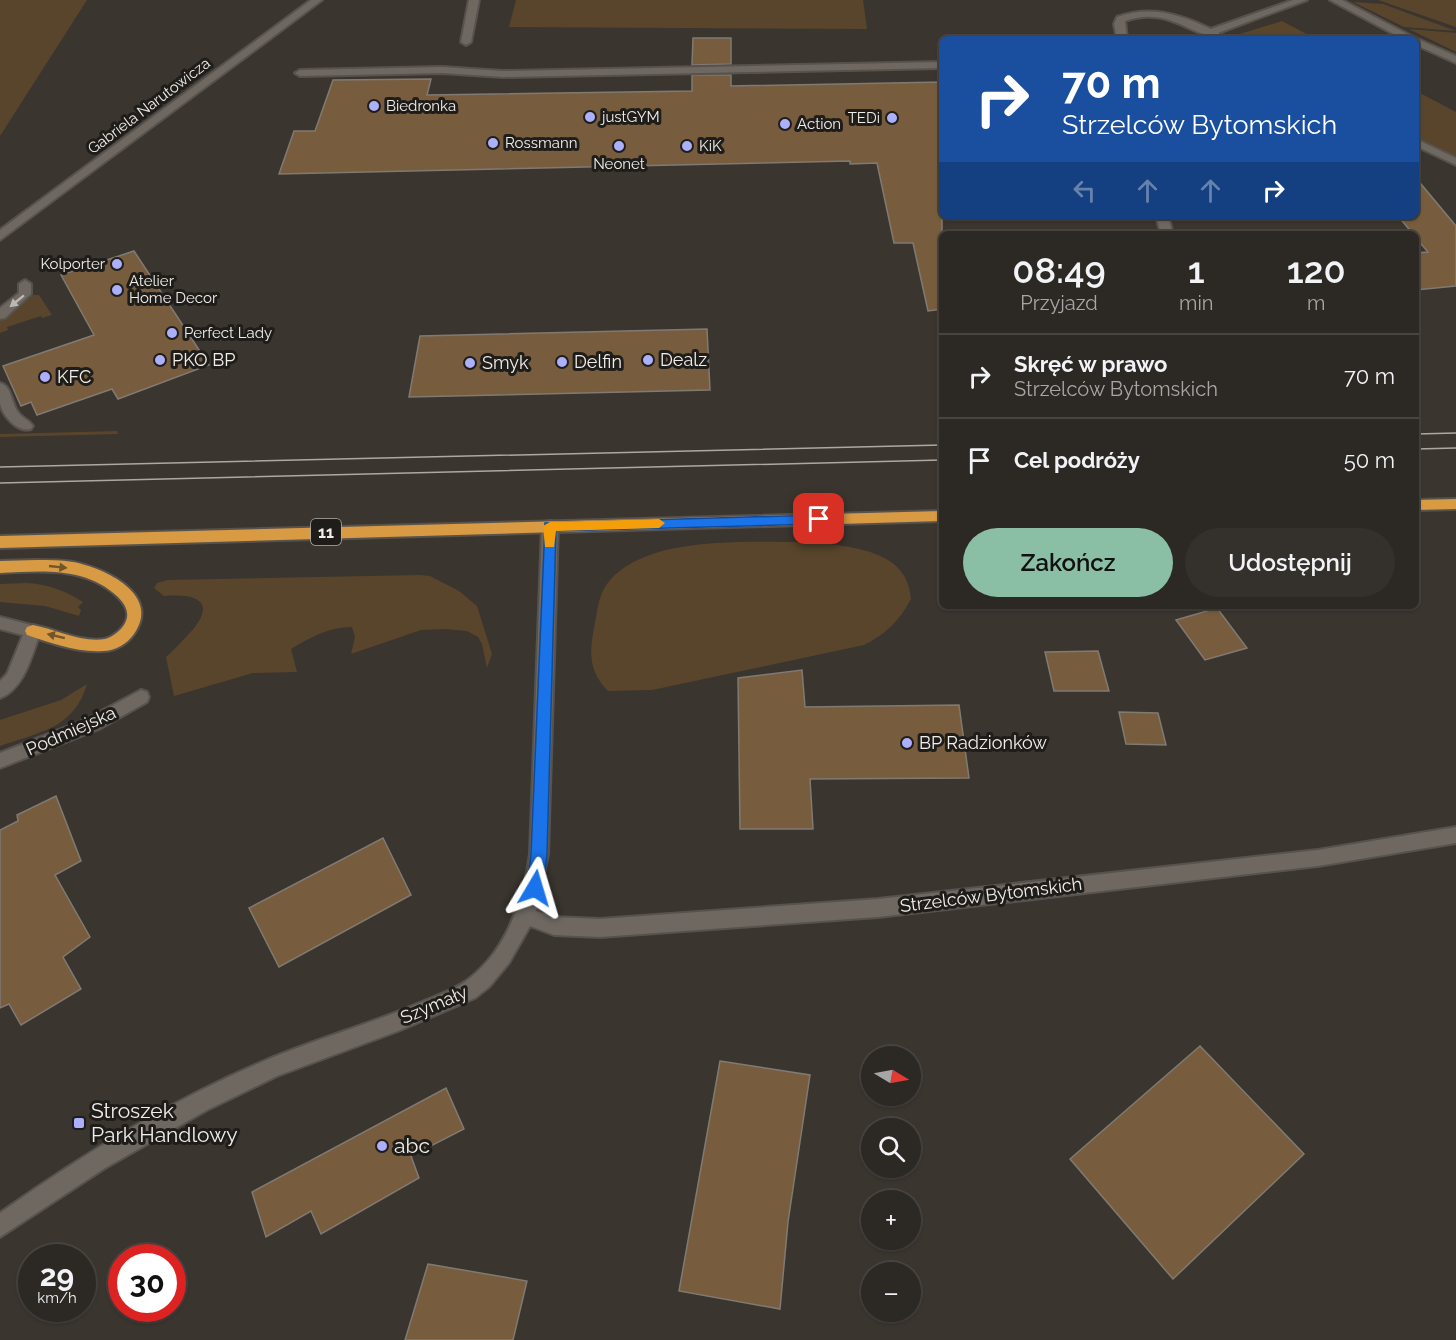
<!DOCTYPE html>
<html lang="pl">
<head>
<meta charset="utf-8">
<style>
	:root { --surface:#2c2823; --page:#34302b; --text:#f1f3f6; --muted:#a6a6a6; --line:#484441; --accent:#8abfa5 }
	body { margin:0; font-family:Raleway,sans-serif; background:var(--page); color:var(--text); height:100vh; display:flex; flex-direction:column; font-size:22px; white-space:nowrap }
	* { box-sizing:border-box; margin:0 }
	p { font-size:20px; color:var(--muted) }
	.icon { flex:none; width:33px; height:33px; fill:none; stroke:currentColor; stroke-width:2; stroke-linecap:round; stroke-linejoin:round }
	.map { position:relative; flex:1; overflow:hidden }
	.details { position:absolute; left:939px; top:231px; width:480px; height:378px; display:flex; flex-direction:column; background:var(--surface); border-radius:9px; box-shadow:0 2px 4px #0004,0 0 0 2px var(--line) }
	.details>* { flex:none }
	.banner { position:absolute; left:939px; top:36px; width:480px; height:183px; border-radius:9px; box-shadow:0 2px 4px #0004,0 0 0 2px var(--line); background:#1a4fa0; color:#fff; overflow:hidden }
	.needle { width:39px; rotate:100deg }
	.fabs { position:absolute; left:861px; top:1046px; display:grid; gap:12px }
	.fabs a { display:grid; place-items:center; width:60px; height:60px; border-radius:50%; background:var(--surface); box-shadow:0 2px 4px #0004,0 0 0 2px var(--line); font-size:30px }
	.speed { position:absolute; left:18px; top:1244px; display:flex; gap:12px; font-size:30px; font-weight:700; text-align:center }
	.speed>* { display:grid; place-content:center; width:78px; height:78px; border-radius:50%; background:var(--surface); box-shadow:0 2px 4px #0004,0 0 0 2px var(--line); line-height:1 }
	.speed small { font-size:15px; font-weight:400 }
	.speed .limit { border:9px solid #d22; background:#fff; color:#111 }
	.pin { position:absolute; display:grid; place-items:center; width:51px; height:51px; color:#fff; margin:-26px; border-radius:12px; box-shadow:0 3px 9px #0006 }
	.me { position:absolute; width:66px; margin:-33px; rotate:7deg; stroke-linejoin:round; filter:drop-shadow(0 0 4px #0008) }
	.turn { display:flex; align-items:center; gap:21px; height:126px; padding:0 24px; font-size:27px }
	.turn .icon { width:78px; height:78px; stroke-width:2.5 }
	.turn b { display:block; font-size:42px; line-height:51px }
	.lanes { display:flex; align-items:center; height:57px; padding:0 24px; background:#0003; justify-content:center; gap:30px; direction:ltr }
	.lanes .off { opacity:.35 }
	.eta { display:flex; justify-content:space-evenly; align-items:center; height:102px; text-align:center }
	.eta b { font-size:36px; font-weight:600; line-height:42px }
	.cta { display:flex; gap:12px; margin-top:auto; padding:12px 24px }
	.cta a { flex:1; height:69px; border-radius:36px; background:var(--accent); color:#111; font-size:24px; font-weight:600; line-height:69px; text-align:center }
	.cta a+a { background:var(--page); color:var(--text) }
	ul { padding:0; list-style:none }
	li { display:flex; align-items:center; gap:18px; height:84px; padding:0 24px; border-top:2px solid var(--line) }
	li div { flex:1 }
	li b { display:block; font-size:22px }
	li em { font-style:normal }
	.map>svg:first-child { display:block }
</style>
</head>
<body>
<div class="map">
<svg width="1456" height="1340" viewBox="0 0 1456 1340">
	<rect width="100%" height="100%" fill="#3a352f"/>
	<!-- green -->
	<g fill="#59452c">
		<polygon points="0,0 87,0 0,136"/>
		<polygon points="516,0 863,0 867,29 509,27"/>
		<polygon points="1378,0 1456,0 1456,27"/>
		<polygon points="1353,2 1383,4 1456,31 1404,27"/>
		<polygon points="1282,21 1316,39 1239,39 1240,34"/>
		<polygon points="1409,29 1456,33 1456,52"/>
		<polygon points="1416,91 1456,112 1456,159 1416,138"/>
		<polygon points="33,295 39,295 52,315 42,318 41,316 7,327 8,330 0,333 0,321"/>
		<polygon points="117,431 118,434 0,437 0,434"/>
		<path d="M816 542C854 548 908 550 911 599 900 620 885 635 864 645L652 690 608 691C589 672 589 653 594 628 597 615 598 595 607 584 646 532 757 543 816 542Z"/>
		<path d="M420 575 430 576 459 591 477 606 492 654 487 668 482 644 478 637 467 631 445 629 421 630 351 654 355 637 352 627C329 627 311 637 291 649L297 672 253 673 174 696 166 657C173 651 179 644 186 637 217 605 203 593 164 596L154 588 157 583 168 580Z"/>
		<path d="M26 583C47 584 64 590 83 602L78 607 81 610 79 616 45 606 0 602V584Z"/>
		<path d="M87 684C74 729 39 732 0 746V720L61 700Z"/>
	</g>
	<!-- building -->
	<g fill="#775d3e" stroke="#807a73" stroke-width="1.5">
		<polygon points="693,38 731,38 731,64 692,65"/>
		<polygon points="692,75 731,75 731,86 942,82 942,309 928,311 913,243 894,243 877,163 850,164 850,161 279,174 294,131 315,131 333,80 431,79 427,95 692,91"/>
		<polygon points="1416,178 1456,226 1456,286 1416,290 1416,253 1428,252 1416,238 1416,234 1413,234 1398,216 1416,216"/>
		<polygon points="134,251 209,365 118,399 112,389 37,415 31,402 21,406 3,366 94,335 61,275"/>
		<polygon points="707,329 710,390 409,397 420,336"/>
		<polygon points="1217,608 1247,648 1205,660 1176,620"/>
		<polygon points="1098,651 1109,691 1054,691 1045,652"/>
		<polygon points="802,670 805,707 959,705 969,778 810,779 813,829 740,829 738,678"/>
		<polygon points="1119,712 1158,713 1166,745 1126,744"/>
		<polygon points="56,796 81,861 55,875 90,937 63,957 81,989 21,1025 9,1004 0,1008 0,830 18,821 17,815"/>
		<polygon points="383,838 411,895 279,967 249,908"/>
		<polygon points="1200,1046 1304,1154 1173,1279 1070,1159"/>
		<polygon points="720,1061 810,1075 788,1222 780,1309 679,1291"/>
		<polygon points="446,1088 464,1129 411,1156 419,1178 321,1234 311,1211 266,1237 252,1192"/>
		<polygon points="428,1264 527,1281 513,1340 405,1340"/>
	</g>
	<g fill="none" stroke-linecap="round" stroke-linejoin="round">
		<defs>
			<g id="service">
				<polygon points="469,0 479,0 471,42 466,45 461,42"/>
				<path d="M1293 0H1307L1218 33 1228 39C1191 39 1171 5 1125 21L1127 39H1117L1114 24 1117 17C1150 5 1180 14 1211 29Z"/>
				<polygon points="942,62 942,68 503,77 442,73 300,76 295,73 300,70 442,67 503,71"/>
				<polygon points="1416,139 1456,158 1456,165 1416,146"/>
				<polygon points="1156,216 1168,216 1173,234 1161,234"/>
				<polygon points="25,280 31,284 31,294 5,318 0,319 0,308 19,293 19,284"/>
				<path d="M0 383C12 386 11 403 18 412 22 418 29 420 33 426L31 429C17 433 2 415 0 403 0 396 0 389 0 383Z"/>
				<path d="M0 617 39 627 41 631C32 653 25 689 0 698V681L7 674 23 635 0 629Z"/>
			</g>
			<g id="minor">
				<polygon points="311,0 322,0 0,240 0,230"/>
				<polygon points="1330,0 1342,0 1415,38 1456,56 1456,63 1416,45 1416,39 1403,39"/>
				<path d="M550 521 555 522 558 526 548 854 536 911 554 917 600 919 878 899 1318 850 1456 827V843L1318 866 878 917 600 937 554 935 530 926 509 963 489 987 475 998 398 1031 277 1076 207 1110 105 1168 0 1237V1213C83 1154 170 1101 264 1061 316 1039 370 1024 422 1002 438 995 457 989 470 978 508 948 523 900 530 854L542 526 545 522Z"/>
				<polygon points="141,690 147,692 149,697 147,702 99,729 0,768 0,753 87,719"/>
			</g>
			<g id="trunk">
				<polygon points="1456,499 1456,509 1416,510 1416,500"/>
				<polygon points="942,511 942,521 0,548 0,536"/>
				<path d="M37 560C49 560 61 560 73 562 105 568 162 595 134 634 127 644 115 651 103 651 79 653 50 643 27 635L25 631 27 627 33 625C55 629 82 643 105 639 113 637 123 629 126 621 130 612 124 603 118 597 86 566 40 571 0 573V561Z"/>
			</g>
		</defs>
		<!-- service casing -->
		<use href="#service" stroke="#57524e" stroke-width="4"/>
		<!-- minor casing -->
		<use href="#minor" stroke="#57524e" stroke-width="4"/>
		<!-- trunk casing -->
		<use href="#trunk" stroke="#57524e" stroke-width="4"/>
		<!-- service -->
		<use href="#service" fill="#6e6861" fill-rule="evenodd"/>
		<!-- minor -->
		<use href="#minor" fill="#6e6861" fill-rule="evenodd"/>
		<!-- trunk -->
		<use href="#trunk" fill="#d89a42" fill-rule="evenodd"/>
		<!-- tram -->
		<g stroke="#ada8a4" stroke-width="1.5">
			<polyline points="1416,434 1456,433"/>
			<polyline points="1416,449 1456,448"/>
			<polyline points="0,467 942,445"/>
			<polyline points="0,483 942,460"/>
		</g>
	</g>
	<!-- one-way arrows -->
	<defs><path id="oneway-solid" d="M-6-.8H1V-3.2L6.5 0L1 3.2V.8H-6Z" transform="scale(1.5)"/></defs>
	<use fill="#bdb8b3" href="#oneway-solid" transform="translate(17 301) rotate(141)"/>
	<g fill="#72552c">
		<use href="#oneway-solid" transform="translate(58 567) rotate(6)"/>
		<use href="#oneway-solid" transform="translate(56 636) rotate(-166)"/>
	</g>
	<!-- route -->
	<polygon fill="#1a73e8" stroke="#114b97" stroke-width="1.5" points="819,515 825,519 819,524 556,531 547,854 543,888 540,893 535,896 529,893 527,888 531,854 545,523"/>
	<!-- slow -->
	<polygon fill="#f59e0b" points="659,519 665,523 659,528 556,531 554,547 545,547 543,526 550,522"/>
	<!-- markers -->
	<g fill="#acaffb" stroke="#1f1d1a" stroke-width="2">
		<circle cx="374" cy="106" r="6"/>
		<circle cx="590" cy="117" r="6"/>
		<circle cx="892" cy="118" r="6"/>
		<circle cx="785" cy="124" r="6"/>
		<circle cx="493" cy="143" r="6"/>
		<circle cx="619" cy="146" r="6"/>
		<circle cx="687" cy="146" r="6"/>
		<circle cx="117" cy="264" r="6"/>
		<circle cx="117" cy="290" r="6"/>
		<circle cx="172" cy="333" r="6"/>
		<circle cx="160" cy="360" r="6"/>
		<circle cx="648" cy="360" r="6"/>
		<circle cx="562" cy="362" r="6"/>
		<circle cx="470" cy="363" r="6"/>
		<circle cx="45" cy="377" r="6"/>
		<circle cx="907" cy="743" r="6"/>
		<rect x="73" y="1117" width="12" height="12" rx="3"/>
		<circle cx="382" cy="1146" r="6"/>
	</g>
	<g text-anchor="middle" stroke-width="6" stroke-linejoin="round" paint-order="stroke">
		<!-- far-street labels -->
		<g font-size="15" fill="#f1ede9" stroke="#1f1d1a">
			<text transform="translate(149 106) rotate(-37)" y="5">Gabriela Narutowicza</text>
		</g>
		<!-- far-poi labels -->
		<g font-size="15" fill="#f1ede9" stroke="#1f1d1a" text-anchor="start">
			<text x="386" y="111">Biedronka</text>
			<text x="602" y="122">justGYM</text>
			<text x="880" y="123" text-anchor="end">TEDi</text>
			<text x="797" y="129">Action</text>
			<text x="505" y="148">Rossmann</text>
			<text x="699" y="151">KiK</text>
			<text x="619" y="169" text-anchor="middle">Neonet</text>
			<text x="105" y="269" text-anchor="end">Kolporter</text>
			<text x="129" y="286">Atelier<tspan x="129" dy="17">Home Decor</tspan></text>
			<text x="184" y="338">Perfect Lady</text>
		</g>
		<!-- shield labels -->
		<rect fill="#1f1d1a" stroke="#b2afab" stroke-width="1.5" x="311" y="519" width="30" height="26" rx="4.5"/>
		<g font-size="16" font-weight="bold" fill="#f1ede9">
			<text x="326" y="538">11</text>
		</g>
		<!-- poi labels -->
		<g font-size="18" fill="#f1ede9" stroke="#1f1d1a" text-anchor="start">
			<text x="172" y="366">PKO BP</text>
			<text x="660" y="366">Dealz</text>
			<text x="574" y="368">Delfin</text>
			<text x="482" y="369">Smyk</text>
			<text x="57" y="383">KFC</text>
			<text x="919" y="749">BP Radzionków</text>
		</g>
		<!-- street labels -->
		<g font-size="18" fill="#f1ede9" stroke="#1f1d1a">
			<text transform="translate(71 731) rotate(-24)" y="6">Podmiejska</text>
			<text transform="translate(991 895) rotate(-7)" y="6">Strzelców Bytomskich</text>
			<text transform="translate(434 1005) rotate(-23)" y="6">Szymały</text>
		</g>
		<!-- near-poi labels -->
		<g font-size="21" fill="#f1ede9" stroke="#1f1d1a" text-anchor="start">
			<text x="91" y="1118">Stroszek<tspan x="91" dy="24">Park Handlowy</tspan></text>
			<text x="394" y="1153">abc</text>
		</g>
	</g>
</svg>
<div class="fabs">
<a><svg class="needle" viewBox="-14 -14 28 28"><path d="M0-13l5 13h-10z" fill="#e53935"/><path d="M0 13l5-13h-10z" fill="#a6a6a6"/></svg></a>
<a><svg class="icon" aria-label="search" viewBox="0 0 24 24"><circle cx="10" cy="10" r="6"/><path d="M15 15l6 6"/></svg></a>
<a>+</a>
<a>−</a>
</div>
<div class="speed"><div>29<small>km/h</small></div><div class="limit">30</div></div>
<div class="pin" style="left:819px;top:519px;background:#d93025"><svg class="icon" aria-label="arrive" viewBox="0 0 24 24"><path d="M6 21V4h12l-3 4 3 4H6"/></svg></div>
<svg class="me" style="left:535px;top:888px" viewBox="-20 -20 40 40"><path d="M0-17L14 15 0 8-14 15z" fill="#1a73e8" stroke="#fff" stroke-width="4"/></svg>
<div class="banner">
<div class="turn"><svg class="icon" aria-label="right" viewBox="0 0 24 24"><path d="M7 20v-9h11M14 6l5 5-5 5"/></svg><div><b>70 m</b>Strzelców Bytomskich</div></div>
<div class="lanes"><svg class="icon off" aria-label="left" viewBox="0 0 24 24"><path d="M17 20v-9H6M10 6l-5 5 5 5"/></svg><svg class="icon off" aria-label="ahead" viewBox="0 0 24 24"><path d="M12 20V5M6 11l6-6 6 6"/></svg><svg class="icon off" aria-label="ahead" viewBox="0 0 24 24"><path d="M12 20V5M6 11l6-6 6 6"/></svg><svg class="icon" aria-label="right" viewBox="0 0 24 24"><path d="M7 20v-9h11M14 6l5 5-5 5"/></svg></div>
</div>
<section class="details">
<div class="eta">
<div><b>08:49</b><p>Przyjazd</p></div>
<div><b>1</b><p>min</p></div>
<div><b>120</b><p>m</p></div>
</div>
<ul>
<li><svg class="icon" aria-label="right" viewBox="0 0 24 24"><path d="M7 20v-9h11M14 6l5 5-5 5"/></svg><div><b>Skręć w prawo</b><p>Strzelców Bytomskich</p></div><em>70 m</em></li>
<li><svg class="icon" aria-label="arrive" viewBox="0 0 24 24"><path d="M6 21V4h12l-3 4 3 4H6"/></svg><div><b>Cel podróży</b></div><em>50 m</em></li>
</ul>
<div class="cta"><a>Zakończ</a><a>Udostępnij</a></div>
</section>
</div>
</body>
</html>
